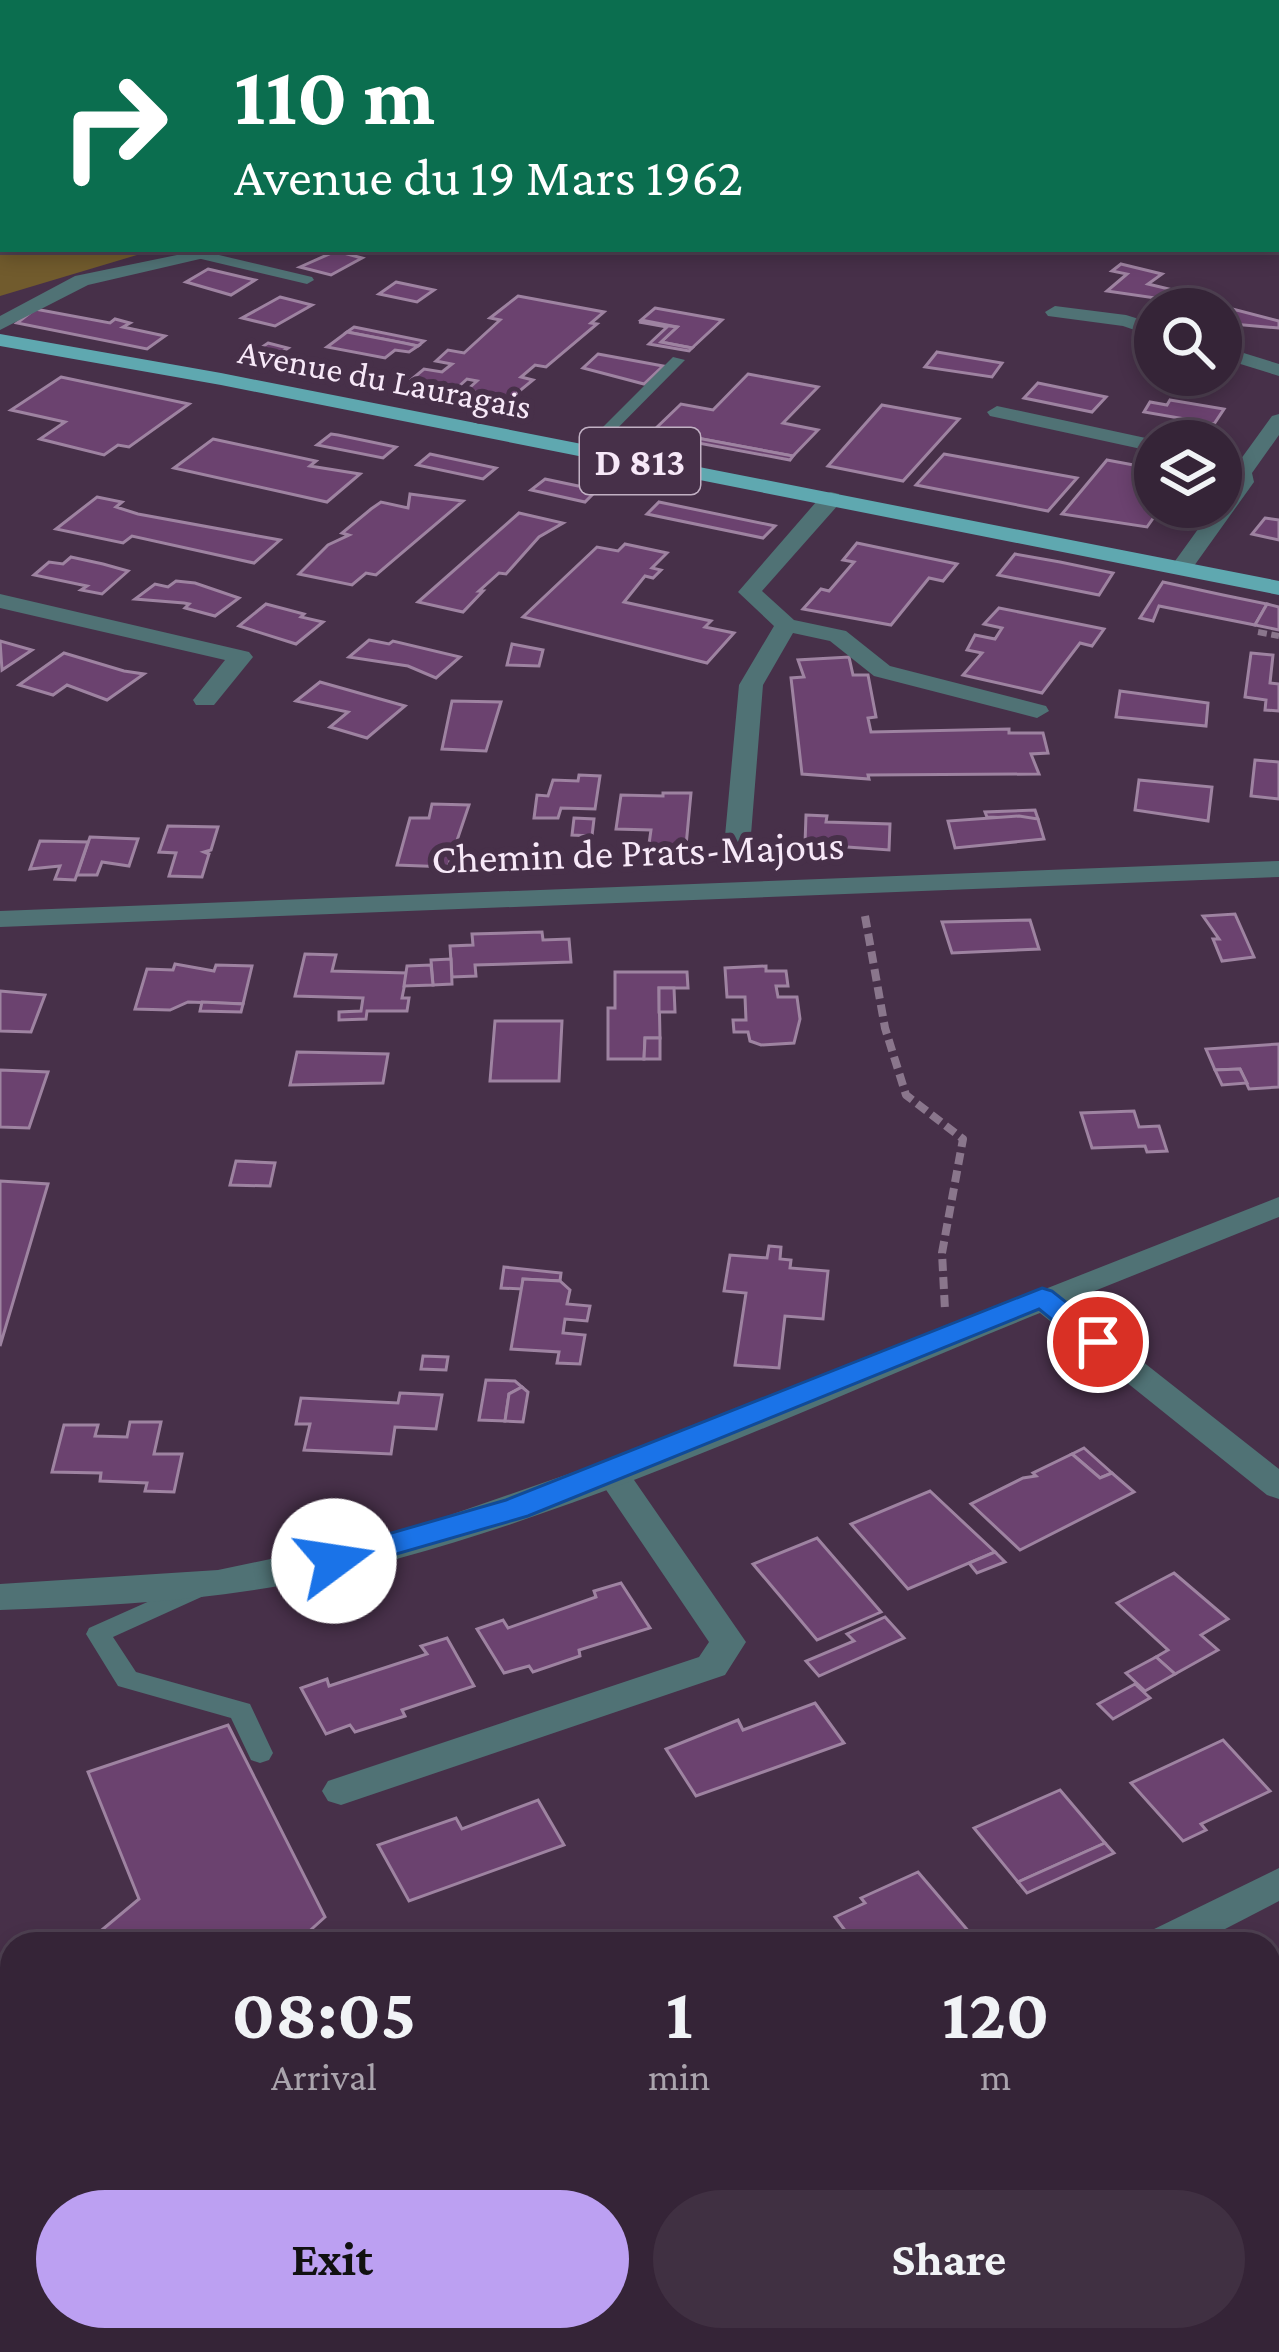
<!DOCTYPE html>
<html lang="en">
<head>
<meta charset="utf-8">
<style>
	:root { --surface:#352437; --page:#403042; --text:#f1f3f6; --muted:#aaa4ad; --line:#4f4152; --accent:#bca0f2 }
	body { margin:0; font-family:"Crimson Pro",serif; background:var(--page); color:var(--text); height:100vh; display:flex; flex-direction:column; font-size:45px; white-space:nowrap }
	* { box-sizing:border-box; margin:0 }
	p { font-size:39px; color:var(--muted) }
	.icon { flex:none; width:66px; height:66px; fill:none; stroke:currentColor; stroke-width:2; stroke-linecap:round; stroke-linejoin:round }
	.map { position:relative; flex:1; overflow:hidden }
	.side { position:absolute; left:0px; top:1932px; width:1281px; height:420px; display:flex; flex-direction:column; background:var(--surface); border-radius:36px 36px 0 0; box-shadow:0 6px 18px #0003,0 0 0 3px var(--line) }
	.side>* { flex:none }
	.banner { position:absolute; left:0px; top:0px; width:1281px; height:252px; box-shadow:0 6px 18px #0003,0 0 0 3px var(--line); background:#0b6e4f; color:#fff; overflow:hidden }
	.buttons { position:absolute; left:1134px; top:288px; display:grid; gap:24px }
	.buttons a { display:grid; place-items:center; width:108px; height:108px; border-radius:50%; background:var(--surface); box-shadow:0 6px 18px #0003,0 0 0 3px var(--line); font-size:60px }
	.pin { position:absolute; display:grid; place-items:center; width:102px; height:102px; color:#fff; margin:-51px; border:6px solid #fff; border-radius:50%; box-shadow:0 3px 12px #0007 }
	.me { position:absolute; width:132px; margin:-66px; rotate:76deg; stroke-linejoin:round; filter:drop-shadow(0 0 9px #0008) }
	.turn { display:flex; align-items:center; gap:42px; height:252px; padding:0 36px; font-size:54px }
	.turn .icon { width:156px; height:156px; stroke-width:2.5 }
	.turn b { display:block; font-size:84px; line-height:102px }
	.eta { display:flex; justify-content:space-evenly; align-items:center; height:204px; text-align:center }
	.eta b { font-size:72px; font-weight:700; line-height:84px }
	.action { display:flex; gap:24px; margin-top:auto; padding:24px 36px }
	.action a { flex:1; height:138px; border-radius:72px; background:var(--accent); color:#111; font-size:48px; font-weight:700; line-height:138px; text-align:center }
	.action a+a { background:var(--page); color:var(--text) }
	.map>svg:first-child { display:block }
</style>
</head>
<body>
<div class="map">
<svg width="1279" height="2352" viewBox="0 0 1279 2352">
	<rect width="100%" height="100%" fill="#473049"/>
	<!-- green -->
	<g fill="#715b2d">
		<polygon points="0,0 581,0 3,3 3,95"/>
		<polygon points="0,204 3,249 157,249 0,296"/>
	</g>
	<!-- building -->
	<g fill="#6b426f" stroke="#9e83a1" stroke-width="3">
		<polygon points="336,251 362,258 331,275 300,267"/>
		<polygon points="1121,264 1162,274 1148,284 1173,290 1162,299 1107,291 1127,274 1112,271"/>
		<polygon points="208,269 255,280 231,295 186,282"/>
		<polygon points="396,282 434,290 417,302 379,294"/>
		<polygon points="518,296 604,312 591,323 597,324 546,367 535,365 521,377 533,380 511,398 467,390 477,381 467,379 457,388 412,379 424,369 442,372 452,364 436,361 448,350 464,353 500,320 490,318"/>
		<polygon points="280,297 312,305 275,326 242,318"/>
		<polygon points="1217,305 1279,321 1279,328 1221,323 1225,317 1221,309 1213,309"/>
		<polygon points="655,308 722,320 692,348 661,342 677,327 641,320"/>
		<polygon points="35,309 110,323 115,319 130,323 123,327 165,336 147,349 17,323"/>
		<polygon points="639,322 677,327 661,342 692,348 689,351 649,344 667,327"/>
		<polygon points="354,327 424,341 418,346 347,332"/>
		<polygon points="347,332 404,343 418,346 409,352 395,350 385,358 327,347"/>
		<polygon points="268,343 288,348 259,367 240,362"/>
		<polygon points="937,352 1002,363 992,377 925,367"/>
		<polygon points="598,354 663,366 644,384 583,368"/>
		<polygon points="748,374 818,387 783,423 818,430 793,456 654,430 681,404 713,410"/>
		<polygon points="61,377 189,404 129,447 118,445 104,455 40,439 65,422 11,410"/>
		<polygon points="1038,383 1106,397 1092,412 1024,398"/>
		<polygon points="1170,400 1224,409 1214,424 1144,412 1150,402 1167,405"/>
		<polygon points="882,405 959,419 903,481 828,466"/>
		<polygon points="654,430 793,456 790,460 650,434"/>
		<polygon points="331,434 338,435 396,447 383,458 317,445"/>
		<polygon points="213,439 316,461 310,466 360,474 327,502 174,468"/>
		<polygon points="430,454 496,468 483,479 417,465"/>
		<polygon points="944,454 1077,478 1048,511 916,485"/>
		<polygon points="1107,460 1155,469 1155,507 1161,507 1147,527 1062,514"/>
		<polygon points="545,479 597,490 585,502 531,490"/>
		<polygon points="410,494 463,501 376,575 366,573 352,585 299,574 328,545 349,535 342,533 371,509 381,502 408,508"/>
		<polygon points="97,497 122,502 116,507 138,514 280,540 254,563 132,536 123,543 56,529"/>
		<polygon points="659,502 775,526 763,538 647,514"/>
		<polygon points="519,513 563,523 539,537 506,574 499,573 479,591 483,591 463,612 418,602"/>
		<polygon points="1265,518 1279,520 1279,540 1252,534"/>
		<polygon points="857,543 957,564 943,581 929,578 891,625 803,609 821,589 829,591 854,562 843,560"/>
		<polygon points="625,544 667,553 652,568 661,570 653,578 645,576 624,602 711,621 705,627 734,633 707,663 523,617 597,547 618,551"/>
		<polygon points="1015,554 1060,562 1113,573 1099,595 998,575"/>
		<polygon points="71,557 103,564 128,571 102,594 81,590 87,586 34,575 49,562 63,564"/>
		<polygon points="176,581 195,583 239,598 215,616 185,608 189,604 184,603 135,599 155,584 168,587"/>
		<polygon points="1163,582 1223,595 1267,604 1255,625 1159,606 1153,621 1140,618"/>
		<polygon points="266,604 304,614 301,617 323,622 296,644 239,626"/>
		<polygon points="1267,604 1279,607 1279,630 1255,625"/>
		<polygon points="999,608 1104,629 1092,646 1080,643 1042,693 963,675 982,653 967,650 975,635 995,639 1002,628 984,624"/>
		<polygon points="369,640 389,644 393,641 460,657 436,678 408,666 349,657"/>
		<polygon points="0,641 32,650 2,670"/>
		<polygon points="512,644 543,650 539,666 507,665"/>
		<polygon points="64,653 124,671 144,674 107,700 67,685 53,695 19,685"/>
		<polygon points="1251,653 1273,655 1270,683 1279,684 1279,711 1265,710 1266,700 1245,697"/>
		<polygon points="849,657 853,675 868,675 876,717 868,718 871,732 1009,729 1009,733 1043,733 1048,753 1031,754 1039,774 868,775 869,779 802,774 791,678 804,677 798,660"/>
		<polygon points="320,682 405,706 367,738 330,727 348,712 296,701"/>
		<polygon points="1120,691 1208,703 1206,726 1116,717"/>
		<polygon points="452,701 501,702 486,751 442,749"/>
		<polygon points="1255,760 1279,762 1279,799 1251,796"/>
		<polygon points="579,775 600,776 595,809 561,808 558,818 534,818 537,795 548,796 553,780 578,781"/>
		<polygon points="1139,780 1212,787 1208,821 1135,810"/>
		<polygon points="663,793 691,793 686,846 649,844 651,830 616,829 621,795 663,796"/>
		<polygon points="432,804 469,805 448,867 397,865 410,818 429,818"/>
		<polygon points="1035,810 1038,819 987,817 985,812"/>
		<polygon points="806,815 827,816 826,822 890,824 889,850 805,844"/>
		<polygon points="1019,816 1038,819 1044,839 955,848 948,821"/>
		<polygon points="574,818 594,819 592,836 572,835"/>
		<polygon points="168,826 218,827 211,850 204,852 209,854 202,877 169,876 176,853 159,852"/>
		<polygon points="90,837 138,839 129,866 102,862 97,875 77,875"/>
		<polygon points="40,841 88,842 75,880 55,879 60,866 30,869"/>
		<polygon points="1235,914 1254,957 1222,961 1213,939 1219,939 1203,916"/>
		<polygon points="1030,920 1039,949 952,953 942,922"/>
		<polygon points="542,932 543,940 569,939 571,962 475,965 476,976 452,977 450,946 473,945 472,934"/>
		<polygon points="305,954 336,955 332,971 407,973 402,998 409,998 407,1011 367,1011 366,1019 339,1020 339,1012 361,1011 363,998 295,996"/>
		<polygon points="451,959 452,984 433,985 431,960"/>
		<polygon points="175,964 214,971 216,965 252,966 243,1004 188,1002 170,1010 135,1009 147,969 173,970"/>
		<polygon points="431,965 433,985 404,986 407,966"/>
		<polygon points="766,966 766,971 786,971 788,986 776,986 778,997 797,997 800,1019 794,1043 761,1045 750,1041 748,1032 734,1032 733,1020 746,1020 745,997 727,997 725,968"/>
		<polygon points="615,972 687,972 688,988 659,988 660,1038 645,1038 644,1059 608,1059 608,1008 615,1008"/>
		<polygon points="659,988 674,988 675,1012 659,1012"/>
		<polygon points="0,991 45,995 31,1032 0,1031"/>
		<polygon points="202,1002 243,1004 241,1012 200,1011"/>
		<polygon points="495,1021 562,1021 559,1081 490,1081"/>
		<polygon points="645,1038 660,1038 660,1059 644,1059"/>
		<polygon points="1279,1044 1279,1087 1249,1089 1240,1069 1215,1070 1206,1049"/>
		<polygon points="297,1052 388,1054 383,1083 290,1085"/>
		<polygon points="1240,1069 1247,1083 1222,1085 1215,1070"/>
		<polygon points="0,1070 48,1072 29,1128 0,1127"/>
		<polygon points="1134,1111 1139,1127 1159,1126 1167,1151 1147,1152 1145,1146 1092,1148 1081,1113"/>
		<polygon points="236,1161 275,1163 270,1186 230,1185"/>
		<polygon points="0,1181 48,1184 0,1346"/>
		<polygon points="769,1246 781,1247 780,1259 791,1260 790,1268 828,1271 823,1319 785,1316 779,1368 735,1365 746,1293 724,1291 730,1255 767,1258"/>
		<polygon points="504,1267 561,1273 560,1281 523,1279 522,1289 501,1288"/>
		<polygon points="523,1279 560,1281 570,1290 567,1304 590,1306 587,1321 565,1319 563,1333 585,1335 580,1364 557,1363 559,1352 511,1349"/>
		<polygon points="423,1356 448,1357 446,1370 421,1369"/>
		<polygon points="486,1380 515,1381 522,1387 509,1394 505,1421 479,1420"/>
		<polygon points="522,1387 528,1392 523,1422 505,1421 509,1394"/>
		<polygon points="400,1393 442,1395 436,1429 395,1427 391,1454 304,1450 310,1424 296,1424 301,1398 398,1403"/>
		<polygon points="130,1422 161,1422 154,1454 182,1454 174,1492 145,1491 147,1483 100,1481 101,1473 52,1472 64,1425 98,1425 95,1436 127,1437"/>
		<polygon points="1084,1448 1112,1473 1100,1478 1072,1454"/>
		<polygon points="1072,1454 1100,1478 1112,1473 1134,1492 1020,1550 971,1504 1023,1478 1036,1476 1033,1473"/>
		<polygon points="930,1491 995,1552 908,1589 851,1524"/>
		<polygon points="817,1538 881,1612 817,1640 753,1564"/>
		<polygon points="995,1552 1005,1562 977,1573 969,1563"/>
		<polygon points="1174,1573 1228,1619 1201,1635 1218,1650 1175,1674 1156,1657 1168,1650 1117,1603"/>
		<polygon points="621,1583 650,1628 579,1650 580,1656 533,1672 529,1666 504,1673 477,1629 503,1620 508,1628 596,1597 594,1591"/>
		<polygon points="885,1617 904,1638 819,1676 806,1661 854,1641 847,1634"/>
		<polygon points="447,1638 474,1686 402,1710 405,1716 355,1732 350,1725 326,1734 301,1688 327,1679 329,1686 427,1654 421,1646"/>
		<polygon points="1156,1657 1175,1674 1145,1691 1126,1673"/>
		<polygon points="1135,1684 1150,1698 1113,1719 1098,1704"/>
		<polygon points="815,1703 844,1743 696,1796 666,1749 738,1720 743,1730"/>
		<polygon points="228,1725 325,1917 295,1944 85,1944 139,1899 88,1772"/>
		<polygon points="1223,1740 1270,1791 1201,1824 1206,1830 1183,1841 1131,1783"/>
		<polygon points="1060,1790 1105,1843 1018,1882 974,1828"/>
		<polygon points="538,1800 564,1845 409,1901 378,1845 456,1818 462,1829"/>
		<polygon points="1105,1843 1114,1853 1027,1893 1018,1882"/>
		<polygon points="918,1872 976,1940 968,1944 855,1944 835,1917 865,1903 861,1898"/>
		<polygon points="12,2006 12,2192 0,2202 0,2016"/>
		<polygon points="1269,2146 1279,2152 1279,2216 1269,2210"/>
		<polygon points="140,2340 207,2340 223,2352 128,2352"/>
		<polygon points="1033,2340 1080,2340 1099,2352 1024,2352"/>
	</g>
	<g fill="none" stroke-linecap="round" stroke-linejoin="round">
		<!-- path-far1 -->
		<polyline stroke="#8a768c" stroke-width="6" stroke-dasharray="9 4.5" stroke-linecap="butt" points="1258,632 1279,636"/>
		<!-- path -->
		<polyline stroke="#8a768c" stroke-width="8" stroke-dasharray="12 6" stroke-linecap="butt" points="865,916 885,1028 906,1095 963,1139 942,1253 945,1310"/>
		<!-- service -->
		<g fill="#507275" fill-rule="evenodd">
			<polygon points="202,251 312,277 314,280 307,284 197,258 195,255"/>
			<polygon points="673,357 685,360 592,454 582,454 582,448"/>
			<polygon points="199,1579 208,1582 211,1588 208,1594 113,1637 136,1672 250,1704 273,1753 269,1760 260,1763 251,1760 231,1718 118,1686 86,1634 89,1628"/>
		</g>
		<!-- minor -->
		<g fill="#507275" fill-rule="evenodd">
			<polygon points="598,0 612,0 614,2 596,3"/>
			<rect x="1278" y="215" width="1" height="12"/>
			<polygon points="206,249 243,249 88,285 0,330 0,316 75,276"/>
			<polygon points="1055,306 1126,315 1155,324 1155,337 1123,326 1048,316 1045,312"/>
			<polygon points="1221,346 1279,364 1279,376 1221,358"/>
			<polygon points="997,406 1155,440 1160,441 1155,441 1155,452 990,416 987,412"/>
			<polygon points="1279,414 1279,435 1252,473 1254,482 1189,573 1173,573 1170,568 1214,507 1221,507 1221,497 1232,482 1221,471 1221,456 1238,463 1272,416"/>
			<polygon points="831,492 839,494 839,504 762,591 794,620 846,631 890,666 1046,706 1049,711 1037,718 874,676 830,641 793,633 763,685 750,847 737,855 728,853 724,847 739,685 774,626 738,592 823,494"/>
			<polygon points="0,594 249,652 253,657 214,705 196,705 193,700 225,660 0,608"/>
			<polygon points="1279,861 1279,877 0,927 0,911"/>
			<polygon points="611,1460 623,1464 746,1642 725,1675 341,1805 328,1801 322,1791 328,1781 699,1657 709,1642 594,1472 599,1464"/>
			<polygon points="1279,1868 1279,1901 1196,1944 1140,1944 1146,1933"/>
			<polygon points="1269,2051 1279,2054 1279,2091 1269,2088"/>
			<polygon points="355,2340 405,2340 400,2352 350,2352"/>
			<polygon points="704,2340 759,2340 764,2352 709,2352"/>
		</g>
		<!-- tertiary -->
		<path fill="#507275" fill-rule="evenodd" d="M1279 1197V1217L1067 1302 1279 1469V1499L1267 1495 1040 1313C802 1409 541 1535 289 1584 194 1602 97 1606 0 1610V1584L218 1570 404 1531 623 1455Z"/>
		<!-- primary -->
		<polygon fill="#5fa8b0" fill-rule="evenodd" points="0,334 221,373 1279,581 1279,595 221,385 0,346"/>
	</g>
	<!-- route -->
	<polygon fill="#1a73e8" stroke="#114b97" stroke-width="3" points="1042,1288 1052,1291 1109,1336 1113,1342 1109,1349 1088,1349 1039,1309 528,1516 334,1572 322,1569 318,1561 322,1553 506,1500"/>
	<g text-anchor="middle" stroke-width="12" stroke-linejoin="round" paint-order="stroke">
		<!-- far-street labels -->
		<g font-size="36" fill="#f7e8f8" stroke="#473049">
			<text transform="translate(385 378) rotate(11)" y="13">Avenue du Lauragais</text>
		</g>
		<!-- shield labels -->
		<rect fill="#473049" stroke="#c2b1c4" stroke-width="3" x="580" y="428" width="120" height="66" rx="9"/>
		<g font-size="39" font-weight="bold" fill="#f7e8f8">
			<text x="640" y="475">D 813</text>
		</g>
		<!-- street labels -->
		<g font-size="42" fill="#f7e8f8" stroke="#473049">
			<text transform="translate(638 851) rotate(-2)" y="15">Chemin de Prats-Majous</text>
		</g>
	</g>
</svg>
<div class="buttons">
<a><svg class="icon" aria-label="search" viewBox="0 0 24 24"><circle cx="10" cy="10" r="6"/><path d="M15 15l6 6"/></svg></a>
<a><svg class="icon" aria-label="layers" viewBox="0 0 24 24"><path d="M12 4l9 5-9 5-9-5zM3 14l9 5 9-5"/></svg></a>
</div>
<div class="pin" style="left:1098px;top:1342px;background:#d93025"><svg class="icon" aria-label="arrive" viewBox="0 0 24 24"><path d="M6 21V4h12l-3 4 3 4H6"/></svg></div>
<svg class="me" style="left:334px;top:1561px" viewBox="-20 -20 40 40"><circle r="19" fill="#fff"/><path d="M0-13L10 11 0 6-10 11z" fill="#1a73e8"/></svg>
<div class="banner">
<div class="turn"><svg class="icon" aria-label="right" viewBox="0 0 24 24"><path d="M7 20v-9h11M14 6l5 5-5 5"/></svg><div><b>110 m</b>Avenue du 19 Mars 1962</div></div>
</div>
<section class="side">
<div class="eta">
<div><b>08:05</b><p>Arrival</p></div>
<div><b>1</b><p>min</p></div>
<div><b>120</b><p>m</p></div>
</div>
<div class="action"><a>Exit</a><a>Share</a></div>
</section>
</div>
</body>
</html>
